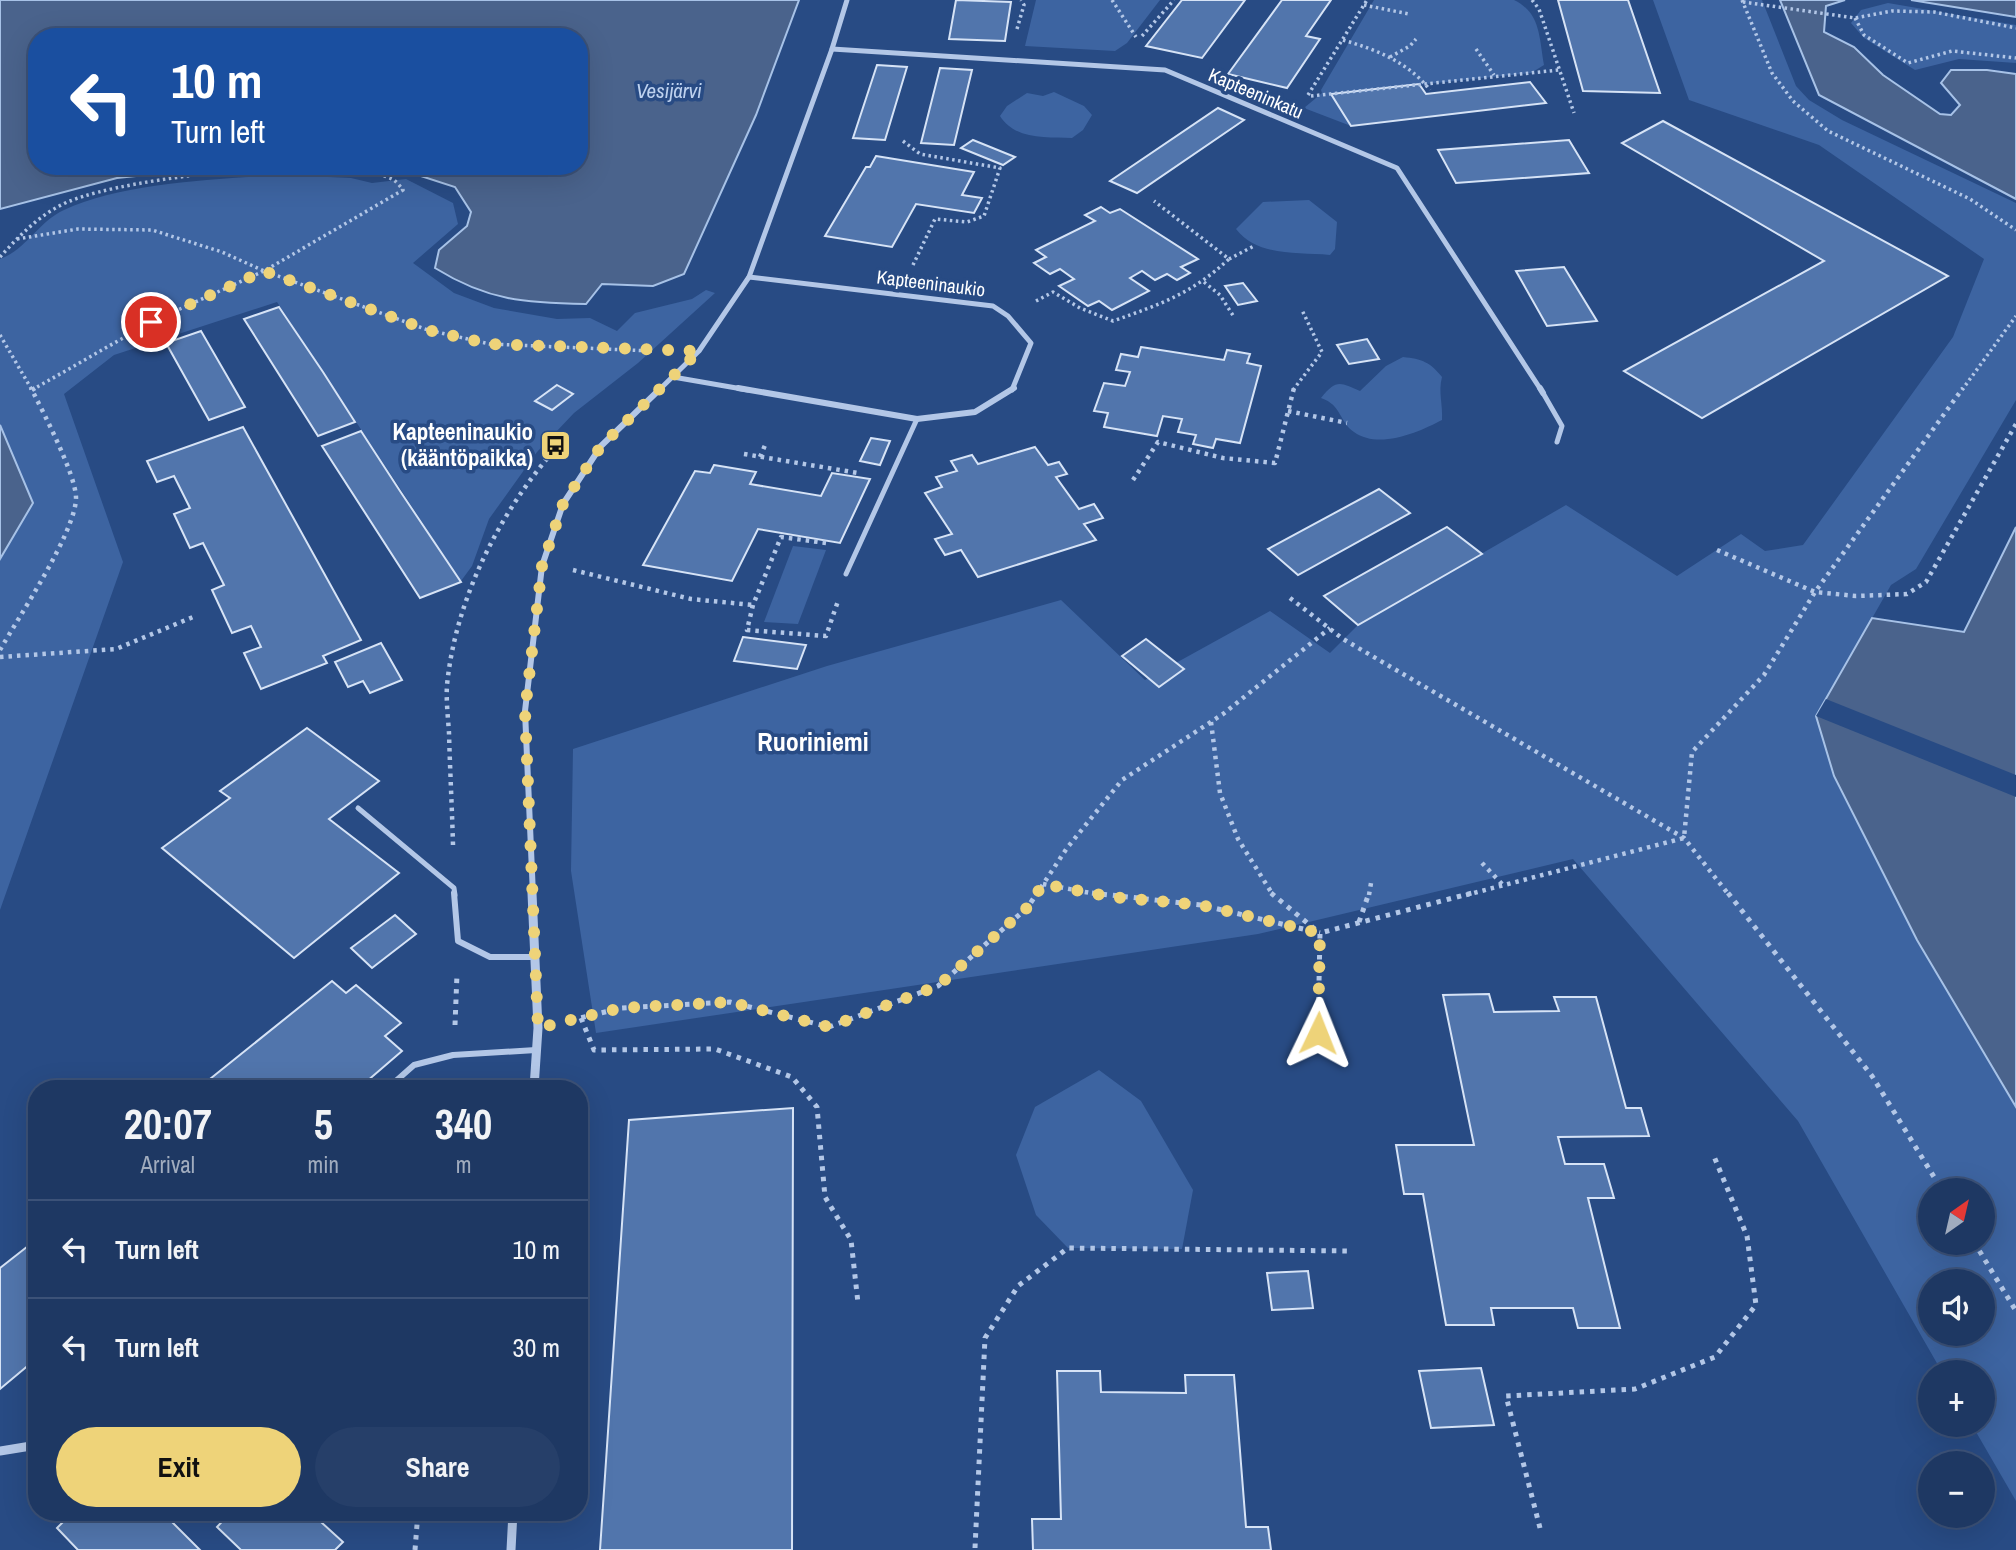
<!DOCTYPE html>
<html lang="en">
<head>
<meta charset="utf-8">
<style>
	:root { --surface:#1e3863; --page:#263f69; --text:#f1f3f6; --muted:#a1acbe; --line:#3c5278; --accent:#eed379 }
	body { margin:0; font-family:"Archivo Narrow",sans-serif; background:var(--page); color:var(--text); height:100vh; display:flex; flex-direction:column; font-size:26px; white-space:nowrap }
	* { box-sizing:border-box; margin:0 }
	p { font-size:23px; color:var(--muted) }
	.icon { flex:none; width:38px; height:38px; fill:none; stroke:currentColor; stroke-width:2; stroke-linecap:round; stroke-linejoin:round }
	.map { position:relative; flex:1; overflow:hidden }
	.side { position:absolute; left:28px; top:1080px; width:560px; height:441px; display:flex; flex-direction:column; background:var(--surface); border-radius:28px; box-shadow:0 7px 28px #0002,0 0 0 2px var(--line) }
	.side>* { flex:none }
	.hud { position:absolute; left:28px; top:28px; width:560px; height:147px; border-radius:28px; box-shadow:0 7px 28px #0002,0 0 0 2px var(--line); background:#1a4fa0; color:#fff; overflow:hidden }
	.needle { width:46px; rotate:34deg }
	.fabs { position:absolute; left:1918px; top:1178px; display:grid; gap:14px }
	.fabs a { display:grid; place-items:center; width:77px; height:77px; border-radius:50%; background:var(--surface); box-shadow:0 7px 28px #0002,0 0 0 2px var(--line); font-size:35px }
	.pin { position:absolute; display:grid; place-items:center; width:60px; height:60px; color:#fff; margin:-30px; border:4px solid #fff; border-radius:50%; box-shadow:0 2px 7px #0007 }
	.me { position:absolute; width:77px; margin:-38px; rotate:2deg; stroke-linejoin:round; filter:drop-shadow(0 0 5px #0008) }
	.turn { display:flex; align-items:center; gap:24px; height:147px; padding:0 28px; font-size:32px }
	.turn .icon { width:91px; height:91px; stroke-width:2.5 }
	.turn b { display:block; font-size:49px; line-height:60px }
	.eta { display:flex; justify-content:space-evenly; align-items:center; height:119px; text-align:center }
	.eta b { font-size:42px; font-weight:800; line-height:49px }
	.action { display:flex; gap:14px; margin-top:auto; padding:14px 28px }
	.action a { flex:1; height:80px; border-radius:42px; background:var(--accent); color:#111; font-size:28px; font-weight:800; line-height:80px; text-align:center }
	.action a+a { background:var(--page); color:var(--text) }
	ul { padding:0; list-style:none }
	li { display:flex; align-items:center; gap:21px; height:98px; padding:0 28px; border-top:2px solid var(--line) }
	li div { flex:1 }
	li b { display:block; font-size:26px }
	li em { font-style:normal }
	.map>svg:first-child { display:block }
</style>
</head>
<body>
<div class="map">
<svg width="2016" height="1550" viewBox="0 0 2016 1550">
	<rect width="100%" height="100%" fill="#284b84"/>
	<!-- green -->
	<g fill="#3d64a1" fill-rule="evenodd">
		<polygon points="1036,0 1160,0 1127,43 1115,51 1025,46"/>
		<path d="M1374 0H1514C1541 13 1539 38 1544 65L1531 73 1332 94 1351 126 1304 108 1322 93 1321 90Z"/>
		<path d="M1653 0H1762L1796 86 1809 100 1842 120 2016 203V400L1916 569 1891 585 1826 699 1834 776 1917 940 2016 1107V1501L1972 1425 1983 1424V1372H1942L1798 1121 1573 859 1258 934 596 1033 571 871 573 749 827 666 1061 600 1145 680 1270 611 1330 653 1358 625 1566 505 1677 576 1741 534 1765 551 1803 545 1953 337 1984 259 1819 145 1689 100ZM1930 1190H1983V1242H1930ZM1930 1281H1983V1334H1930Z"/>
		<polygon points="1888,3 2016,25 2016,63 1959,59 1915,70 1864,38 1851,23 1861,10"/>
		<path d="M1054 92 1084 106 1092 115 1083 130 1072 138C1047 137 1015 140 1000 116L1007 106 1027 93 1043 96Z"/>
		<path d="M282 175 351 178 372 183 406 179 453 203 458 224 413 263 454 293 494 308 557 319 590 318 617 331 635 313 692 299 706 290 715 293 638 363 574 413 537 452 489 519 472 566 461 581 277 302 114 355 64 394 123 562 0 910V559L33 503 0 425V259C26 250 39 221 64 210 121 183 218 179 282 175Z"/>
		<path d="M1309 200 1337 222 1335 249 1330 255C1297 252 1258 257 1236 229L1263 202Z"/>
		<path d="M1403 357C1422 359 1430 362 1442 377 1438 392 1443 404 1442 420 1419 432 1379 450 1354 432 1339 422 1342 405 1321 398 1336 379 1340 382 1360 391L1386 366Z"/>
		<polygon points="793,546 826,550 798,624 764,622"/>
		<polygon points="1099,1070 1141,1101 1193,1190 1182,1249 1068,1248 1036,1215 1016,1155 1035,1107"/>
	</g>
	<!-- water -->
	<g fill="#4a638c" stroke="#a7c2e7" stroke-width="2">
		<path d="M0 0H799L756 115 684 274 653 286 602 284 586 304C526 303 488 301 435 268L439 250 467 226 471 212 455 187 390 166H579V37H37V166H231L117 178 0 209Z"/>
		<polygon points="1780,0 1845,0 1826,6 1824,32 1854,47 1883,75 1940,114 1951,115 1960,105 1941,83 1951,70 1987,70 2016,74 2016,199 1819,95"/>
		<polygon points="1911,0 2016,0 2016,17"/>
		<polygon points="0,425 33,503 0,559"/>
		<polygon points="2016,527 2016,1107 1917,940 1870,847 1834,776 1816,716 1872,618 1964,632"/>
	</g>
	<!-- pier -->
	<polygon fill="#284b84" points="1826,699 2016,775 2016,797 1816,716"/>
	<!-- building -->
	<g fill="#5175ac" stroke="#d6e3f6" stroke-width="2">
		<polygon points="956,0 1011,2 1005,41 949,39"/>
		<polygon points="1182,0 1245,0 1202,58 1146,46"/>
		<polygon points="1282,0 1331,0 1306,36 1320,39 1287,88 1228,74"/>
		<polygon points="1558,0 1628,0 1660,93 1583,91"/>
		<polygon points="877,65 907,67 885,140 853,138"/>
		<polygon points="940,68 972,70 954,145 921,143"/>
		<polygon points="1530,82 1546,103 1351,126 1331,94 1419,84 1426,94"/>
		<polygon points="1218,108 1244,120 1137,193 1110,181"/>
		<polygon points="1663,121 1948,276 1702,418 1624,371 1824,261 1622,143"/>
		<polygon points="973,140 1015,157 1003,165 961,148"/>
		<polygon points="1569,140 1589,173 1456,183 1438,150"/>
		<polygon points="876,156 974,172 962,195 982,198 974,213 916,204 892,247 825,236 866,167 870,167"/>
		<polygon points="1101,207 1110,213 1120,209 1198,259 1181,267 1190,273 1177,280 1167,274 1155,280 1142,271 1130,278 1149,291 1112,310 1099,301 1088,306 1059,286 1074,279 1060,269 1050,274 1034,263 1046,257 1036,250 1095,221 1085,215"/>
		<polygon points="1564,267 1597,321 1547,326 1516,271"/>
		<polygon points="1243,283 1257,301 1238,305 1225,286"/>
		<polygon points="279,307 323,372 355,422 318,436 244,319"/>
		<polygon points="201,331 245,407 209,420 166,343"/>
		<polygon points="1367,339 1379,359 1349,364 1337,345"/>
		<polygon points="1141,347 1224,360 1227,350 1250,354 1247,363 1261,366 1240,443 1216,439 1213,448 1193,444 1196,435 1178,432 1182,419 1163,416 1157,436 1104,427 1108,413 1094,411 1104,383 1125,386 1130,372 1116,370 1121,354 1138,357"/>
		<polygon points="557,385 573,394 552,410 535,401"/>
		<polygon points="243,427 361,640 323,656 327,663 261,689 244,653 261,647 251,626 232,633 212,590 224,585 203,543 190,548 174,514 190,508 174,476 157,482 147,461"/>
		<polygon points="361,431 400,491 461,582 420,598 322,446"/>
		<polygon points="871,438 890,441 880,465 860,461"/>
		<polygon points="1035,447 1048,465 1059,462 1067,474 1056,477 1079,509 1094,504 1103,518 1084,524 1096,540 978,577 961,550 945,555 935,539 952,534 925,493 942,487 936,477 957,471 951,461 972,455 978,464"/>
		<polygon points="714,465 756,472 750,484 821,496 832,473 870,479 840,543 758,529 732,581 643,565 695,471 710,473"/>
		<polygon points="1379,489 1410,513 1298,575 1268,549"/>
		<polygon points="1447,527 1482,554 1358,625 1324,596"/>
		<polygon points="743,637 806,645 797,669 734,661"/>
		<polygon points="1146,639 1184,669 1159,687 1122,656"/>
		<polygon points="381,643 402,680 370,693 363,681 348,687 335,662"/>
		<polygon points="307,728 379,781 329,819 399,873 294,958 162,848 230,798 220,791"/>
		<polygon points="395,915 416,934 372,968 351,948"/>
		<polygon points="332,981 346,993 356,985 401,1023 385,1036 402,1051 359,1088 200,1087"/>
		<polygon points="1489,994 1494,1012 1559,1011 1554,997 1596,997 1626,1108 1641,1108 1649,1136 1558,1137 1565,1164 1604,1164 1614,1198 1588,1198 1620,1328 1578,1328 1573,1308 1491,1308 1494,1325 1446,1325 1423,1194 1404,1194 1396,1145 1474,1145 1443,995"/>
		<polygon points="793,1108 792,1550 600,1550 629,1120"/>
		<polygon points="37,1239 37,1358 0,1389 0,1268"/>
		<polygon points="1308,1271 1313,1308 1272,1310 1267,1273"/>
		<polygon points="1481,1368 1494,1425 1431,1428 1419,1371"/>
		<polygon points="1057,1371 1100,1371 1101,1392 1186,1393 1185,1375 1234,1375 1246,1527 1268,1527 1271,1550 1033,1550 1032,1519 1061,1519"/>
		<polygon points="73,1512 162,1512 200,1550 78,1550 57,1528"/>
		<polygon points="231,1512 310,1512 343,1542 335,1550 241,1550 217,1527"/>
	</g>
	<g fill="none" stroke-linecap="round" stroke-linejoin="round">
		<!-- path-far2 -->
		<g stroke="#b3c7e7" stroke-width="3.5" stroke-dasharray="2.5 3.5" stroke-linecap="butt">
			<polyline points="1112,0 1136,37"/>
			<polyline points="1532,0 1539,9 1574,113"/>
			<polyline points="1742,0 1772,73 1793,101 1828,131 1970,199 2016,230"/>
			<polyline points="1743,2 1855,18 1892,11 1934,12 2016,28"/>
			<polyline points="1364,5 1409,14"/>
			<polyline points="1855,18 1864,35 1908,63 1952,51 2016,58"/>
			<polyline points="1017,29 1024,5 1021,0"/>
			<polyline points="1142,36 1174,0"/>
			<path d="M1343 40C1377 50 1408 62 1430 90"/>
			<polyline points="1476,49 1494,75"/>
			<polyline points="1390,57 1410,46 1416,39"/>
			<polyline points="1308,95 1367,0"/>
			<polyline points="1311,96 1559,70"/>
			<polyline points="903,141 920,154 1000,168 984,216 967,222 935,219 913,265"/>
			<polyline points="17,239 78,229 152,230 222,252 264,271 428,330 490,344 652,351"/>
			<path d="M0 257C20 235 42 212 70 201 129 177 335 153 392 179 396 181 400 186 403 190L264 271 151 322 32 390"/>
			<polyline points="1229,259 1254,246"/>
			<polyline points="1204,282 1220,295 1234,317"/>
			<path d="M1036 301 1053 292 1080 308 1113 321C1161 304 1191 294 1229 259L1154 201"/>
			<polyline points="0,335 32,390"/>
			<polyline points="1293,390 1322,352 1302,310"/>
			<polyline points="1962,390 2016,316"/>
		</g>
		<!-- path-far1 -->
		<g stroke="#b3c7e7" stroke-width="4.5" stroke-dasharray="3.5 5" stroke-linecap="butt">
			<polyline points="32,390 35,388"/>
			<polyline points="1288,411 1347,423"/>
			<polyline points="744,454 858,473"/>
			<polyline points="760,457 766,443"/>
			<polyline points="1133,480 1158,442 1223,458 1275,463 1294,388"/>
			<polyline points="826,543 781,537 753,605 747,630 826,636 838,601"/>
			<polyline points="1717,550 1815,592 1856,596 1907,594 1926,582 2016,424"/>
			<polyline points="573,570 691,599 753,605"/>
			<polyline points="1290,598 1343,639 1684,838 1729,895"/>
			<path d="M0 650C18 618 77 530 76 497 75 473 43 412 31 388"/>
			<polyline points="0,657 116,649 193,617"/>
			<polyline points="1211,722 1220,793 1238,839 1273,895"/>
			<path d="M453 845C452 808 450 770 449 733 448 717 446 701 447 685 456 594 505 501 568 435"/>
			<polyline points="1482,863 1503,885"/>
			<polyline points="1043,884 1101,895"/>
			<polyline points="1036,895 1067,848 1122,780 1223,714 1330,628"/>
			<polyline points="1369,895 1371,883"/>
			<polyline points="1466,895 1684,838 1692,752 1764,675 1815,592 1963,388"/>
		</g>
		<!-- path -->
		<g stroke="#b3c7e7" stroke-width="5" stroke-dasharray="4.5 6" stroke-linecap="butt">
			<polyline points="1092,893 1201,905 1320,933"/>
			<polyline points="1271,893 1317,931"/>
			<polyline points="1728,893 1872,1076 1942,1190"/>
			<polyline points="1359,922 1369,893"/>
			<polyline points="581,1018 594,1050 715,1049 792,1077 817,1107 825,1197 851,1240 858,1303"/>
			<polyline points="571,1020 622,1008 730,1002 829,1027 938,986 1028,907 1037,893"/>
			<polyline points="455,1025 457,974"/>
			<polyline points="1318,1033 1320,933 1472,893"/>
			<polyline points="1974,1242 2016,1311"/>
			<polyline points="1540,1528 1506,1396 1635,1389 1715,1357 1756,1305 1747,1236 1713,1154"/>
			<polyline points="975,1548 985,1338 1018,1286 1068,1248 1349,1251"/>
			<polyline points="415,1550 418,1512"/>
		</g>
		<!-- service-far1 -->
		<g stroke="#b3c7e7" stroke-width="5">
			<polyline points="1543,393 1562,426 1557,442"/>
			<polyline points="846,574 917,419"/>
			<polyline points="358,808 454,888 455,895"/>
		</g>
		<!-- service -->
		<g stroke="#b3c7e7" stroke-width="6">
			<polyline points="454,893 458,941 490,957 535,957"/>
			<polyline points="388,1088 414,1065 453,1055 536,1050"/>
		</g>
		<!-- minor-far2 -->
		<g stroke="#b3c7e7" stroke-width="5">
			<polyline points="832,49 1165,70 1397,168 1541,390"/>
			<polyline points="749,277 993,306 1008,316 1031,343 1012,390"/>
			<polyline points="673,377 748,390"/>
			<polyline points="659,390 699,351 749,277 832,49 847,0"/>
		</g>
		<!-- minor-far1 -->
		<g stroke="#b3c7e7" stroke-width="6">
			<polyline points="738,388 917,419 975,412 1014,388"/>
			<polyline points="1540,388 1543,393"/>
			<polyline points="533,895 525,711 542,566 563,504 601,446 661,388"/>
		</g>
		<!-- minor -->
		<g stroke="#b3c7e7" stroke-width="9">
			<polyline points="532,893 538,1028 534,1088"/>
			<polyline points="0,1451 37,1445"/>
			<polyline points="511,1550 513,1512"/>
		</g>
	</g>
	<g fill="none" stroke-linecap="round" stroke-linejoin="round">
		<!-- route -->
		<polyline stroke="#eed379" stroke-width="12" stroke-dasharray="0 21.6" points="151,322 264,271 428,330 490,344 699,351 601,446 563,504 542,566 525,711 538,1028 621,1008 730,1002 829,1027 938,986 1028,907 1043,884 1112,897 1201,905 1320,933 1318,1033"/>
	</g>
	<!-- icons -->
	<defs>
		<symbol id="bus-square" viewBox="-11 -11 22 22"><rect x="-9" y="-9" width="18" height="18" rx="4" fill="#eed379" stroke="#284b84"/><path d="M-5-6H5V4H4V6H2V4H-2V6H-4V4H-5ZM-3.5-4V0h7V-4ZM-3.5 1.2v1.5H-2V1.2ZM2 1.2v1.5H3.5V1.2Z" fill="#111"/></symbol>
	</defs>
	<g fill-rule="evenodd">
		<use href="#bus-square" x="538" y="428" width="35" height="35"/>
	</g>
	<g text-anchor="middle" stroke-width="7" stroke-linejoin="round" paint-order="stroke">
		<!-- far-street labels -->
		<g font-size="19" fill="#fff" stroke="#284b84">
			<text transform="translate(1256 93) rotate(23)" y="7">Kapteeninkatu</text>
			<text transform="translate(931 283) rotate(7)" y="7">Kapteeninaukio</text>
		</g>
		<!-- far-water labels -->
		<g font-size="21" font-style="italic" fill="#bed2ef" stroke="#284b84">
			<text x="669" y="98">Vesijärvi</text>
		</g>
		<!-- poi labels -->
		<g font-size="23" font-weight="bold" fill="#fff" stroke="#284b84" text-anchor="end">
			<text x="533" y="440">Kapteeninaukio<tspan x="533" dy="26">(kääntöpaikka)</tspan></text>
		</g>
		<!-- quarter labels -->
		<g font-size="26" font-weight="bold" fill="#fff" stroke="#284b84">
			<text x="813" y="751">Ruoriniemi</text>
		</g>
	</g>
</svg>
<div class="fabs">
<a><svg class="needle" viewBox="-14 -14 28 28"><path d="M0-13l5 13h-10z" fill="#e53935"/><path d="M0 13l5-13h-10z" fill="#a1acbe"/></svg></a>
<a><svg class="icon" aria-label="sound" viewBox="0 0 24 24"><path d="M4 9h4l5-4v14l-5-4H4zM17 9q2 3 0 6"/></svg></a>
<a>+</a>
<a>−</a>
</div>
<div class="pin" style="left:151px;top:322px;background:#d93025"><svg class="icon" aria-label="arrive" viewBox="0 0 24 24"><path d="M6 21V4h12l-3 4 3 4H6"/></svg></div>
<svg class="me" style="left:1318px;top:1033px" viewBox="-20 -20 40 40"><path d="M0-17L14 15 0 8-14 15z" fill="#eed379" stroke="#fff" stroke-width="4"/></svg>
<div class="hud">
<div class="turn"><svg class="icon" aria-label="left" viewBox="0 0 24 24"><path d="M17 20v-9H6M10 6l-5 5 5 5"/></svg><div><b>10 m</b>Turn left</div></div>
</div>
<section class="side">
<div class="eta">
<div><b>20:07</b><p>Arrival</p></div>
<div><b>5</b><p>min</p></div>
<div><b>340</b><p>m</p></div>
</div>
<ul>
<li><svg class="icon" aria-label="left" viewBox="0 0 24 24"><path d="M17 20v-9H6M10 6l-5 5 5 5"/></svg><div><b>Turn left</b></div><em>10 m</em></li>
<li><svg class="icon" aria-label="left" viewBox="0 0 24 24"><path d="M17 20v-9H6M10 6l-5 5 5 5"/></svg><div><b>Turn left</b></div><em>30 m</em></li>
</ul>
<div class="action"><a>Exit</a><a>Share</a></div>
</section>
</div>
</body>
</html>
